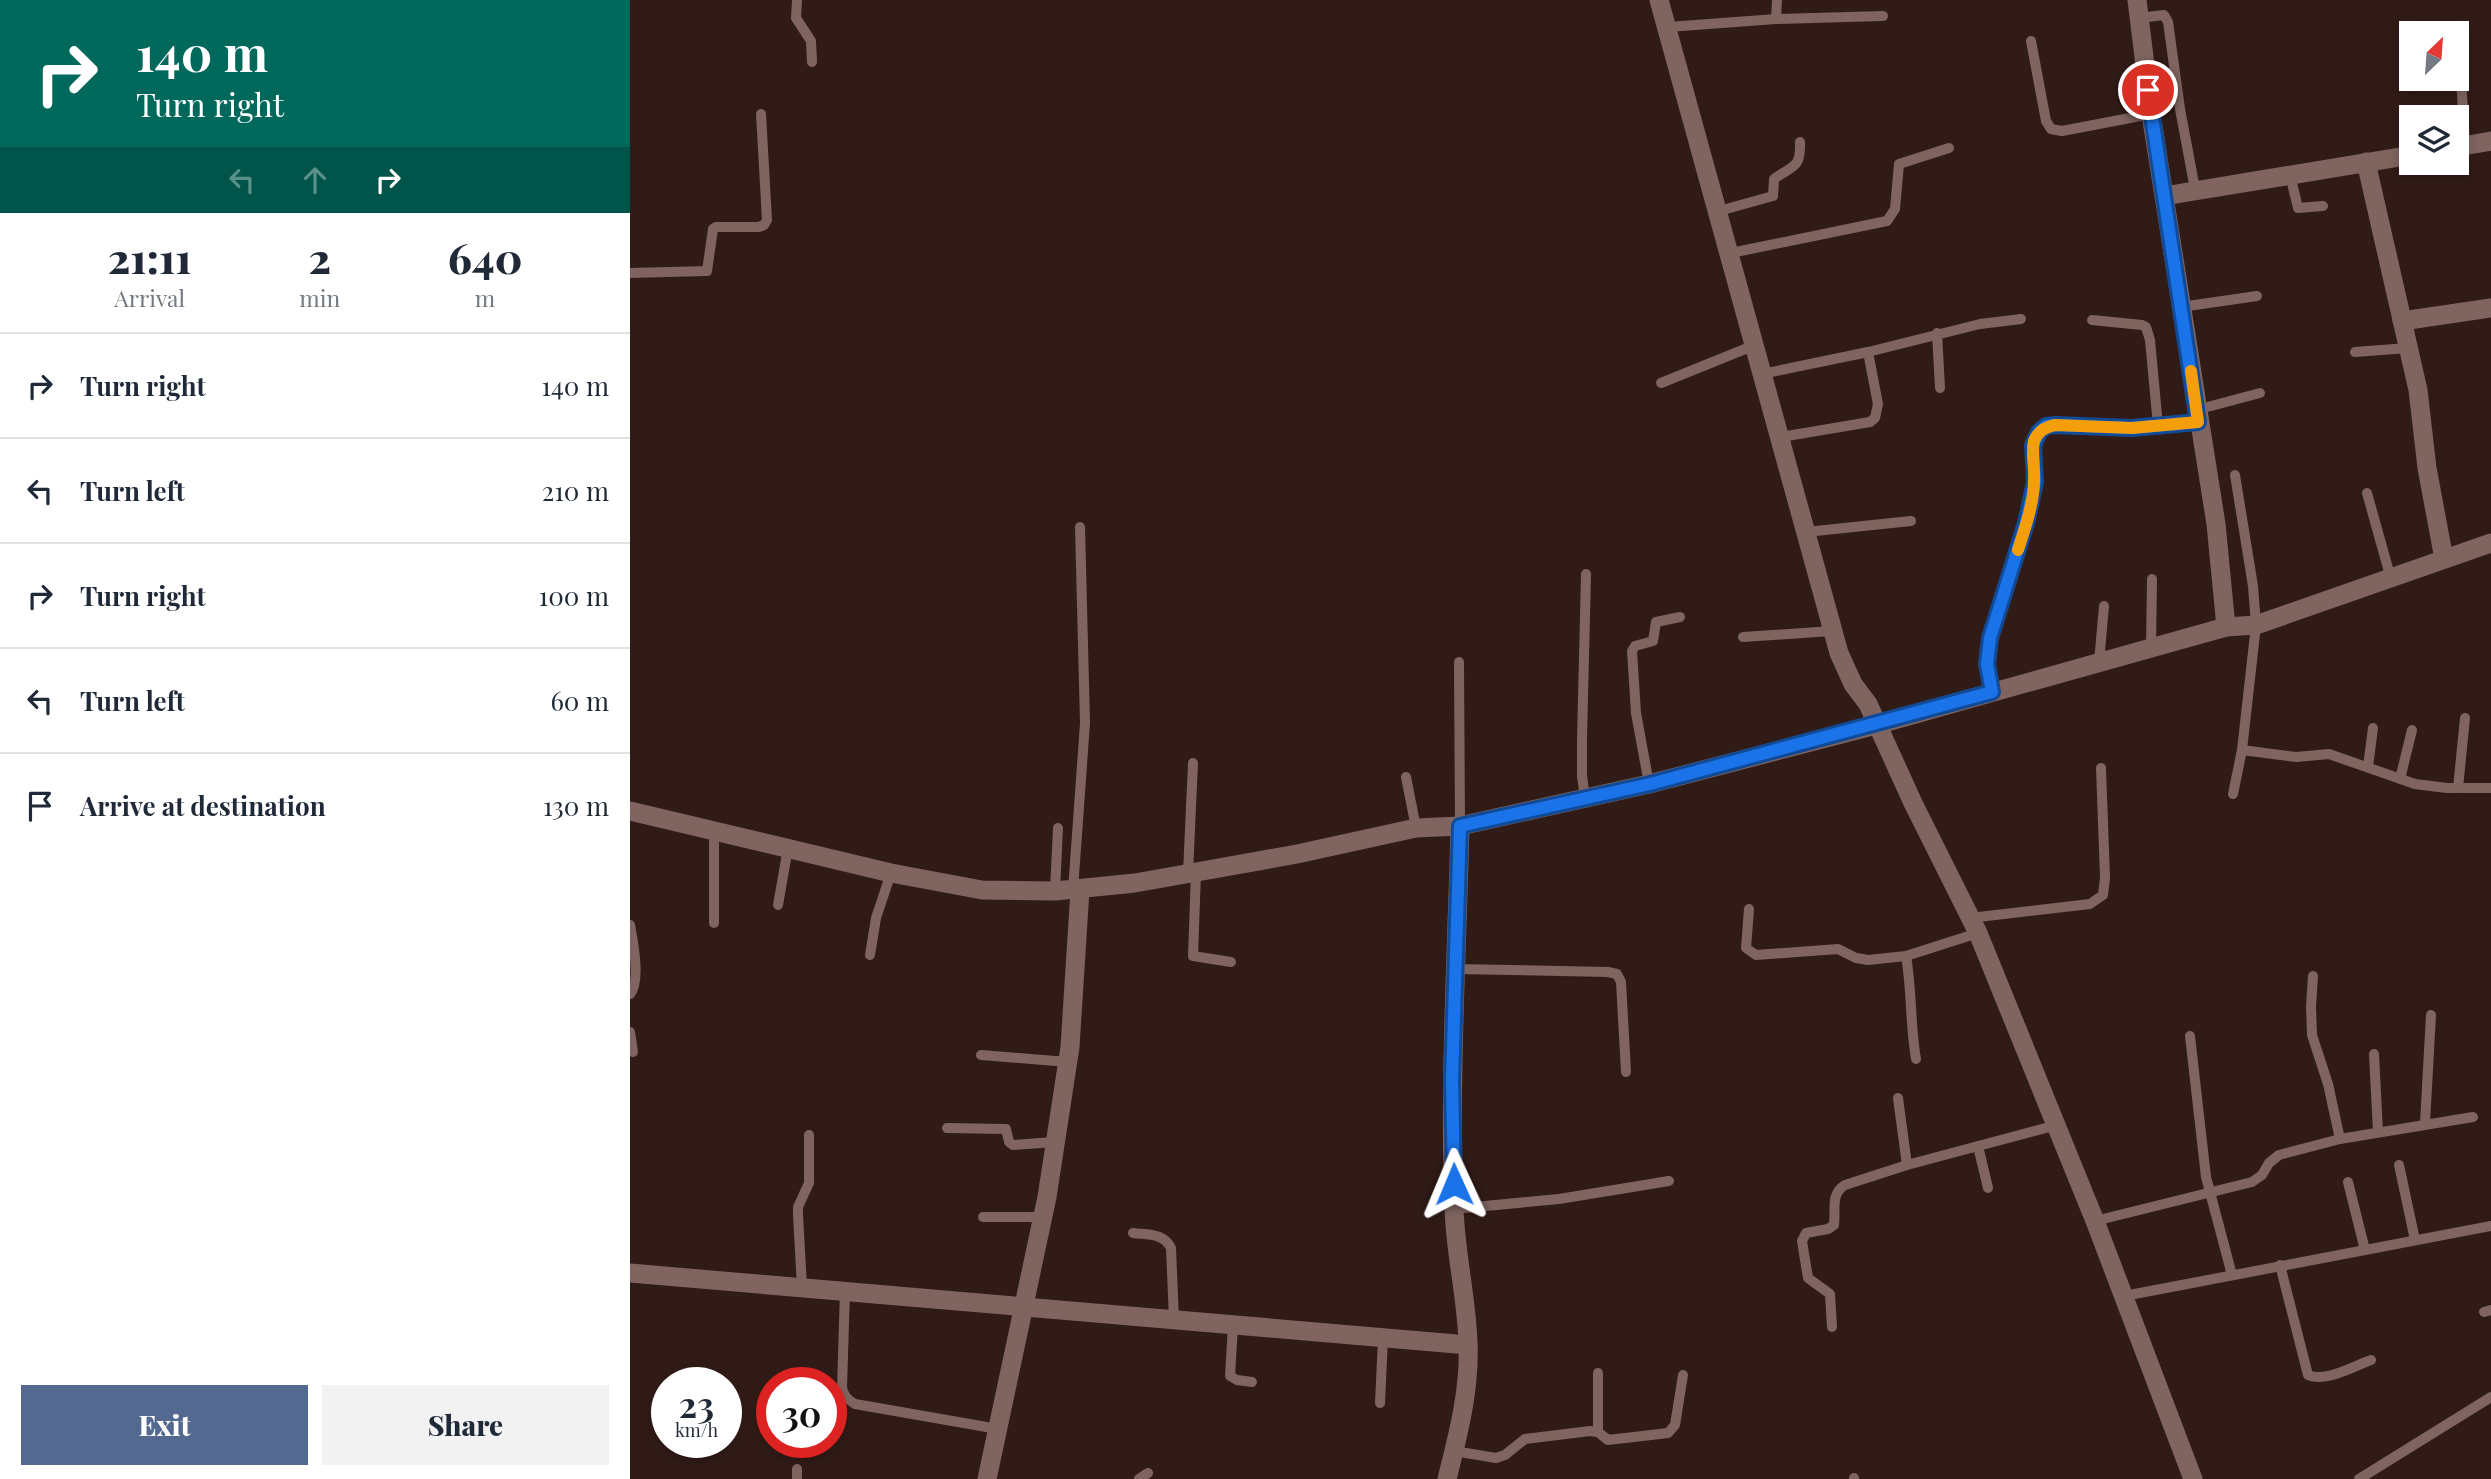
<!DOCTYPE html>
<html lang="en">
<head>
<meta charset="utf-8">
<style>
	:root { --surface:#fff; --page:#f2f2f3; --text:#1f2937; --muted:#747a83; --line:#e0e1e3; --accent:#536990 }
	body { margin:0; font-family:"Playfair Display",serif; background:var(--page); color:var(--text); height:100vh; display:flex; flex-direction:column; font-size:26px; white-space:nowrap }
	* { box-sizing:border-box; margin:0 }
	p { font-size:23px; color:var(--muted) }
	.icon { flex:none; width:38px; height:38px; fill:none; stroke:currentColor; stroke-width:2; stroke-linecap:round; stroke-linejoin:round }
	.map { position:relative; flex:1; overflow:hidden }
	.details { display:flex; flex-direction:column; background:var(--surface); width:630px }
	.details>* { flex:none }
	.top-card { background:#00695c; color:#fff; overflow:hidden }
	.needle { width:46px; rotate:25deg }
	.buttons { position:absolute; left:1769px; top:21px; display:grid; gap:14px }
	.buttons a { display:grid; place-items:center; width:70px; height:70px; border-radius:0px; background:var(--surface); box-shadow:0 4px 10px #0003; font-size:35px }
	.speed { position:absolute; left:21px; top:1367px; display:flex; gap:14px; font-size:35px; font-weight:700; text-align:center }
	.speed>* { display:grid; place-content:center; width:91px; height:91px; border-radius:50%; background:var(--surface); box-shadow:0 4px 10px #0003; line-height:1 }
	.speed small { font-size:18px; font-weight:400 }
	.speed .limit { border:10px solid #d22; background:#fff; color:#111 }
	.pin { position:absolute; display:grid; place-items:center; width:60px; height:60px; color:#fff; margin:-30px; border:4px solid #fff; border-radius:50%; box-shadow:0 2px 7px #0007 }
	.me { position:absolute; width:77px; margin:-38px; rotate:359deg; stroke-linejoin:round; filter:drop-shadow(0 0 5px #0008) }
	.turn { display:flex; align-items:center; gap:24px; height:147px; padding:0 21px; font-size:32px }
	.turn .icon { width:91px; height:91px; stroke-width:2.5 }
	.turn b { display:block; font-size:49px; line-height:60px }
	.lanes { display:flex; align-items:center; height:66px; padding:0 21px; background:#0003; justify-content:center; gap:35px; direction:ltr }
	.lanes .off { opacity:.35 }
	.eta { display:flex; justify-content:space-evenly; align-items:center; height:119px; text-align:center }
	.eta b { font-size:42px; font-weight:800; line-height:49px }
	.action { display:flex; gap:14px; margin-top:auto; padding:14px 21px }
	.action a { flex:1; height:80px; border-radius:0px; background:var(--accent); color:#fff; font-size:28px; font-weight:800; line-height:80px; text-align:center }
	.action a+a { background:var(--page); color:var(--text) }
	ul { padding:0; list-style:none }
	li { display:flex; align-items:center; gap:21px; height:105px; padding:0 21px; border-top:2px solid var(--line) }
	li div { flex:1 }
	li b { display:block; font-size:26px }
	li em { font-style:normal }
	main { display:flex; flex:1; min-height:0 }
	.map>svg:first-child { display:block }
</style>
</head>
<body>
<main>
<section class="details">
<div class="top-card">
<div class="turn"><svg class="icon" aria-label="right" viewBox="0 0 24 24"><path d="M7 20v-9h11M14 6l5 5-5 5"/></svg><div><b>140 m</b>Turn right</div></div>
<div class="lanes"><svg class="icon off" aria-label="left" viewBox="0 0 24 24"><path d="M17 20v-9H6M10 6l-5 5 5 5"/></svg><svg class="icon off" aria-label="ahead" viewBox="0 0 24 24"><path d="M12 20V5M6 11l6-6 6 6"/></svg><svg class="icon" aria-label="right" viewBox="0 0 24 24"><path d="M7 20v-9h11M14 6l5 5-5 5"/></svg></div>
</div>
<div class="eta">
<div><b>21:11</b><p>Arrival</p></div>
<div><b>2</b><p>min</p></div>
<div><b>640</b><p>m</p></div>
</div>
<ul>
<li><svg class="icon" aria-label="right" viewBox="0 0 24 24"><path d="M7 20v-9h11M14 6l5 5-5 5"/></svg><div><b>Turn right</b></div><em>140 m</em></li>
<li><svg class="icon" aria-label="left" viewBox="0 0 24 24"><path d="M17 20v-9H6M10 6l-5 5 5 5"/></svg><div><b>Turn left</b></div><em>210 m</em></li>
<li><svg class="icon" aria-label="right" viewBox="0 0 24 24"><path d="M7 20v-9h11M14 6l5 5-5 5"/></svg><div><b>Turn right</b></div><em>100 m</em></li>
<li><svg class="icon" aria-label="left" viewBox="0 0 24 24"><path d="M17 20v-9H6M10 6l-5 5 5 5"/></svg><div><b>Turn left</b></div><em>60 m</em></li>
<li><svg class="icon" aria-label="arrive" viewBox="0 0 24 24"><path d="M6 21V4h12l-3 4 3 4H6"/></svg><div><b>Arrive at destination</b></div><em>130 m</em></li>
</ul>
<div class="action"><a>Exit</a><a>Share</a></div>
</section>
<div class="map">
<svg width="1861" height="1479" viewBox="0 0 1861 1479">
	<rect width="100%" height="100%" fill="#311b17"/>
	<g fill="none" stroke-linecap="round" stroke-linejoin="round">
		<!-- service -->
		<g stroke="#7f645f" stroke-width="10">
			<polyline points="167,0 166,18 181,41 182,62"/>
			<polyline points="1509,18 1534,15 1538,22 1550,109 1565,189"/>
			<polyline points="1146,19 1147,0"/>
			<polyline points="1038,27 1146,19 1253,16"/>
			<polyline points="1401,41 1416,121 1421,129 1432,131 1521,114"/>
			<polyline points="1829,44 1835,145"/>
			<polyline points="1660,175 1668,208 1693,206"/>
			<path d="M1089 211 1143 196 1144 179C1163 165 1171 169 1170 142"/>
			<polyline points="1101,253 1257,221 1265,209 1269,164 1319,148"/>
			<polyline points="0,273 77,271 83,229 86,227 129,227 134,225 137,220 131,114"/>
			<polyline points="1551,307 1627,296"/>
			<polyline points="1462,320 1512,325 1516,327 1520,340 1528,426"/>
			<polyline points="1307,333 1310,388"/>
			<polyline points="1725,352 1778,348"/>
			<polyline points="1132,374 1238,352 1350,324 1391,319"/>
			<polyline points="1031,383 1125,345"/>
			<polyline points="1566,410 1630,393"/>
			<polyline points="1151,437 1240,422 1245,418 1248,404 1238,352"/>
			<polyline points="1605,475 1623,586 1626,625 1612,750 1666,757 1699,754 1785,784 1817,788 1861,788"/>
			<polyline points="1737,493 1761,579"/>
			<polyline points="1176,532 1281,521"/>
			<polyline points="1113,637 1202,631"/>
			<polyline points="1521,648 1522,579"/>
			<polyline points="829,662 830,826"/>
			<polyline points="1469,662 1474,606"/>
			<polyline points="1362,693 1358,664 1360,638 1397,523 1405,482 1403,445 1409,432 1416,427 1425,425 1502,428 1568,422"/>
			<polyline points="1738,767 1743,728"/>
			<polyline points="776,777 786,828"/>
			<polyline points="1770,779 1782,730"/>
			<polyline points="1019,784 1006,713 1002,651 1005,646 1023,641 1026,622 1050,617"/>
			<polyline points="1828,788 1835,718"/>
			<polyline points="1603,794 1612,750"/>
			<polyline points="955,798 952,776 952,739 956,574"/>
			<polyline points="566,872 563,956 601,962"/>
			<polyline points="558,873 563,763"/>
			<polyline points="443,890 455,723 450,527"/>
			<polyline points="425,891 428,828"/>
			<polyline points="148,905 158,848"/>
			<polyline points="1119,909 1116,948 1126,955 1208,949 1226,958 1238,960 1276,956 1348,933"/>
			<polyline points="1340,918 1460,904 1473,895 1475,878 1471,768"/>
			<polyline points="84,923 84,830"/>
			<path d="M0 925C3 941 11 982 0 994"/>
			<polyline points="240,955 246,918 261,873"/>
			<path d="M1276 956C1282 990 1280 1025 1286 1059"/>
			<polyline points="827,969 978,972 987,974 991,982 996,1072"/>
			<polyline points="1683,976 1681,1007 1682,1035 1698,1084 1710,1139"/>
			<polyline points="0,1032 3,1052"/>
			<polyline points="1560,1036 1576,1177 1602,1275"/>
			<polyline points="1744,1054 1748,1132"/>
			<polyline points="351,1055 438,1062"/>
			<polyline points="1268,1098 1277,1165"/>
			<polyline points="1795,1123 1801,1015"/>
			<polyline points="317,1128 376,1129 379,1142 383,1145 425,1142"/>
			<polyline points="1348,1146 1358,1188"/>
			<polyline points="1769,1165 1785,1240"/>
			<polyline points="1718,1182 1735,1250"/>
			<polyline points="824,1209 929,1199 1039,1181"/>
			<polyline points="353,1217 414,1217"/>
			<polyline points="1465,1221 1622,1182 1632,1175 1639,1163 1649,1155 1710,1139 1843,1117"/>
			<path d="M503 1233C518 1235 534 1233 541 1248L544 1320"/>
			<path d="M1650 1265 1678 1375C1695 1383 1724 1366 1741 1360"/>
			<polyline points="172,1287 168,1215 168,1207 179,1183 179,1135"/>
			<path d="M215 1291 212 1388C214 1396 217 1399 225 1404L368 1429"/>
			<polyline points="1494,1296 1861,1226"/>
			<polyline points="1854,1312 1861,1310"/>
			<polyline points="603,1326 600,1376 607,1380 622,1382"/>
			<path d="M1202 1327 1200 1294 1178 1278 1172 1241 1176 1233 1198 1229 1204 1225C1206 1210 1200 1194 1215 1185L1277 1165 1427 1125"/>
			<polyline points="750,1403 753,1338"/>
			<polyline points="968,1432 968,1373"/>
			<polyline points="824,1451 866,1458 875,1455 895,1439 960,1431 968,1432 978,1440 1038,1433 1045,1425 1053,1375"/>
			<polyline points="167,1469 167,1479"/>
			<polyline points="1224,1478 1224,1479"/>
			<polyline points="509,1479 518,1473"/>
			<polyline points="1729,1479 1861,1397"/>
		</g>
		<!-- minor -->
		<g stroke="#7f645f" stroke-width="19">
			<polyline points="1029,0 1209,653 1223,684 1238,704 1283,803 1348,933 1465,1221 1563,1479"/>
			<polyline points="1507,0 1521,114 1586,524 1596,627"/>
			<polyline points="1827,147 1861,141"/>
			<polyline points="1736,162 1788,390 1797,468 1814,559"/>
			<polyline points="1534,196 1782,155"/>
			<polyline points="1772,321 1861,308"/>
			<polyline points="0,811 261,873 352,890 425,891 505,883 667,854 786,828 830,826 1019,784 1246,725 1596,627 1626,625 1861,543"/>
			<polyline points="0,1273 838,1345"/>
			<polyline points="357,1479 417,1197 440,1047 450,890"/>
			<path d="M817 1479C828 1435 840 1390 838 1344 837 1298 825 1253 824 1207 819 1080 827 953 830 826"/>
		</g>
	</g>
	<g fill="none" stroke-linecap="round" stroke-linejoin="round">
		<defs>
			<polyline id="route" points="824,1184 822,1081 830,826 1020,784 1362,692 1357,664 1360,638 1396,523 1405,482 1403,445 1409,432 1416,426 1425,425 1502,428 1568,422 1518,90"/>
		</defs>
		<!-- route casing -->
		<use href="#route" stroke="#114b97" stroke-width="18"/>
		<!-- route -->
		<use href="#route" stroke="#1a73e8" stroke-width="12"/>
		<!-- slow -->
		<path stroke="#f59e0b" stroke-width="12" d="M1388 550C1395 528 1404 503 1404 480 1405 467 1401 453 1404 441 1408 431 1415 427 1425 425L1502 428 1568 422 1561 371"/>
	</g>
</svg>
<div class="buttons">
<a><svg class="needle" viewBox="-14 -14 28 28"><path d="M0-13l5 13h-10z" fill="#e53935"/><path d="M0 13l5-13h-10z" fill="#747a83"/></svg></a>
<a><svg class="icon" aria-label="layers" viewBox="0 0 24 24"><path d="M12 4l9 5-9 5-9-5zM3 14l9 5 9-5"/></svg></a>
</div>
<div class="speed"><div>23<small>km/h</small></div><div class="limit">30</div></div>
<div class="pin" style="left:1518px;top:90px;background:#d93025"><svg class="icon" aria-label="arrive" viewBox="0 0 24 24"><path d="M6 21V4h12l-3 4 3 4H6"/></svg></div>
<svg class="me" style="left:824px;top:1184px" viewBox="-20 -20 40 40"><path d="M0-17L14 15 0 8-14 15z" fill="#1a73e8" stroke="#fff" stroke-width="4"/></svg>
</div>
</main>
</body>
</html>
